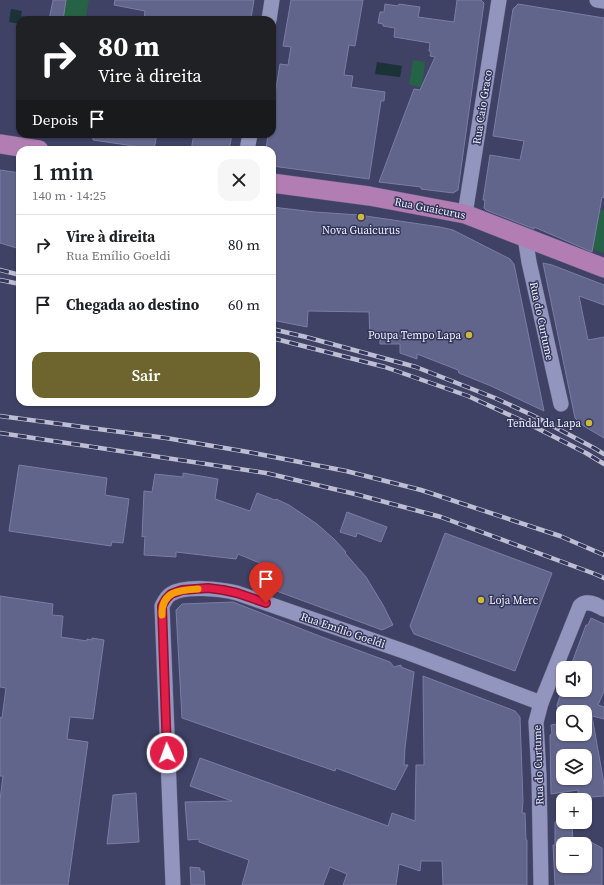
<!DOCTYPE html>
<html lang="pt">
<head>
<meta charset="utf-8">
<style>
	:root { --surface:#fff; --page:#f6f6f6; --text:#202124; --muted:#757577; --line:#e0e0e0; --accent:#6d652d }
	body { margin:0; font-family:"Source Serif 4",serif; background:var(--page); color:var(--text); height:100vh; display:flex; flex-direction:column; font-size:15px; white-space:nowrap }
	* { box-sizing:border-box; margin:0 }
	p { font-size:13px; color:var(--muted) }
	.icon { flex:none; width:22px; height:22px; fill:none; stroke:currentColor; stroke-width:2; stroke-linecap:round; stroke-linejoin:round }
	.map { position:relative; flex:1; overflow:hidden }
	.details { position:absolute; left:16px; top:146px; width:260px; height:260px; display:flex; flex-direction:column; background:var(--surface); border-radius:12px; box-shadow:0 1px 3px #0004 }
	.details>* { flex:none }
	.guide { position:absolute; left:16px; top:16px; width:260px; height:122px; border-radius:12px; box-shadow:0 1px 3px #0004; background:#202124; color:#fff; overflow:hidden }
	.tools { position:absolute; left:556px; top:661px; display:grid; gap:8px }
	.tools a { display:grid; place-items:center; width:36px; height:36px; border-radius:8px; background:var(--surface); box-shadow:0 1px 3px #0004; font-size:20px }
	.pin { position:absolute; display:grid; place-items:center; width:34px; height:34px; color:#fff; margin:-41px -17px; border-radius:50% 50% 50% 0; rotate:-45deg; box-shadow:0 0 4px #0007 }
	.pin .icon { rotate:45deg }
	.me { position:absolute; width:44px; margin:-22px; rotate:358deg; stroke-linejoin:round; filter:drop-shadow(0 0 3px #0008) }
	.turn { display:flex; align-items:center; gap:14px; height:84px; padding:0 16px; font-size:18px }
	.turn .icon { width:52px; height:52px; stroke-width:2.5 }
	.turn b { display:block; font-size:28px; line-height:34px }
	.then { display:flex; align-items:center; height:38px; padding:0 16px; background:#0003; gap:8px; font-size:15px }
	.round { display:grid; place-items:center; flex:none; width:42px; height:42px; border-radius:12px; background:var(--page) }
	.overview { display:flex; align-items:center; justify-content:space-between; height:68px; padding:0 16px }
	h1 { font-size:24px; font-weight:600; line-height:30px }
	.cta { display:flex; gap:8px; margin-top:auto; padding:8px 16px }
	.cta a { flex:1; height:46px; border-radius:12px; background:var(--accent); color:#fff; font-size:16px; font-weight:600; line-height:46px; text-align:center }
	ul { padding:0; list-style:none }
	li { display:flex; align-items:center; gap:12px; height:60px; padding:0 16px; border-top:1px solid var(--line) }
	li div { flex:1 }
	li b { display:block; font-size:15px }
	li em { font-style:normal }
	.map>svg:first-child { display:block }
</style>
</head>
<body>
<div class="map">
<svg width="604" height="885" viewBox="0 0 604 885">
	<rect width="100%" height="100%" fill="#3f4165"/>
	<!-- green -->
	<g fill="#266246">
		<polygon points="66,0 89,0 85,20 63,20"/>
		<polygon points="413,60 425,62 422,87 409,85"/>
		<polygon points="600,210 604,210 604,253 592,249"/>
	</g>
	<!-- water -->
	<g fill="#1b3239">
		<polygon points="11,9 22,11 21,16 32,18 32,20 20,20 20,24 9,22"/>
		<polygon points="377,62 402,66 400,77 375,74"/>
	</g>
	<!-- building -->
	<g fill="#62658b" stroke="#7a7da5" fill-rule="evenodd">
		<polygon points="53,0 66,0 63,20 49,20"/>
		<polygon points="115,0 254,0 251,18 245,17 244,20 144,20 145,11 114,5"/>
		<polygon points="291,0 363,0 355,46 349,45 344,75 353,76 351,87 385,92 384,101 381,101 369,179 272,166 272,150 266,150 268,134 272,134 272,113 280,64 288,65 291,47 283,46"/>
		<polygon points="457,0 481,0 484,3 458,190 453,193 421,189 421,187 379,182 414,89 420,90 435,57 430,56 431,52 429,51 430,43 394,37 395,28 383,26 383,24 378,23 380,12 384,12 385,4 398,6 399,4 420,7 418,17 454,22"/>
		<polygon points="518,4 604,18 604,198 602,197 592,252 534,227 534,229 486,210 484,208 485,200 483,200 490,155 520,160 524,141 493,136 513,9"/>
		<polygon points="93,134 157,134 154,149 93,140"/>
		<polygon points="194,134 232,134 229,150 191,150"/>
		<polygon points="0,170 20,173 20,249 0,243"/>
		<polygon points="272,207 315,212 359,215 440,227 453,230 510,259 514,264 544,411 491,386 459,373 458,370 417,354 417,359 400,353 400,344 380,344 380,338 370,338 369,312 308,311 307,327 272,320"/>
		<polygon points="543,263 552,265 604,285 604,305 579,296 588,340 604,337 604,438 582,425 575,418"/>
		<polygon points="19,465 107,478 105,495 129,499 123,543 112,542 111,546 9,531"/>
		<polygon points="183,473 218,479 215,499 250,511 257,493 275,500 276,499 289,505 317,524 334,539 346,552 345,553 366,577 383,605 393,625 382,630 255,583 262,564 238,554 236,559 176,552 176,557 144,555 145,536 142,537 144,491 152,492 155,474 183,477"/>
		<polygon points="347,512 387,527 381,542 357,533 356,537 340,532"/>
		<polygon points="445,533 552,573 515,671 414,634 410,626"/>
		<polygon points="0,596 53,604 52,615 63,616 61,637 87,641 87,639 92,640 92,638 104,640 93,719 70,717 67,739 88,742 68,885 0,885 0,800 3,776 0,776 0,717 2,718 6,688 0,687"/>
		<polygon points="233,602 322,637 390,662 394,667 401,665 401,667 414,672 405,748 404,765 408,765 395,790 336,768 335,771 182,718 176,610 182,604"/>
		<path d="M591 618 604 624V691L598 705 604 707V719L592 716 604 784V796L578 798V790L551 794 550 735 552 734 551 725 563 723V734H585V712H558L557 705 562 690H585V668H570L586 625H588ZM563 756H585V778H563Z"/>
		<polygon points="423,676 515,711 520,717 523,801 522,813 525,813 526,840 527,840 527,885 443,885 442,861 421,861 420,871 399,864 396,885 343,885 347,874 330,867 323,885 242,885 249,860 199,842 199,839 188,840 185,802 232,801 190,786 200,758 388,826 392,813 415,821 416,765 424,765"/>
		<polygon points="136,793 139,842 107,844 113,795"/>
		<polygon points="555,822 572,822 573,844 555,844"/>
		<polygon points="585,839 602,848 602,885 555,885 553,845 563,845 563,866 585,866"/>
		<polygon points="190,867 200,868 200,871 204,871 205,885 191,885"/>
	</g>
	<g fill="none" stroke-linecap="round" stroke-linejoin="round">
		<defs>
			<g id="minor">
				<polyline points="597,0 604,1"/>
				<polyline points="269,20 272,0"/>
				<polyline points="247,150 250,134"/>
				<polyline points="465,214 499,0"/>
				<polyline points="525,237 529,262 561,404"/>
				<path d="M173 885 162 606C164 602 167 596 171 594 185 585 221 589 237 593L409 653 541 703"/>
				<path d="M541 885 539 776 536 722 541 703 580 606C587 599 597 605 604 609"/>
			</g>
			<g id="major">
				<polyline points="0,144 39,150"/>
				<polyline points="272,183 369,196 465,214 604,268"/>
			</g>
		</defs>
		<!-- minor casing -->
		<use href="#minor" stroke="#5b5c78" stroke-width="16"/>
		<!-- major casing -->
		<use href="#major" stroke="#5b5c78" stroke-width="20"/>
		<!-- minor -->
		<use href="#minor" stroke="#9296bf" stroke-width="15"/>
		<!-- major -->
		<use href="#major" stroke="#b27db3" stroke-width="19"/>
		<defs>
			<g id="rail">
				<polyline points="0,270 20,275"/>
				<polyline points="0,280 20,284"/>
				<polyline points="272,329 306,337 416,367 495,398 532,415 594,448 604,454"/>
				<polyline points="272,338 385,367 468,396 527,423 586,453 604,464"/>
				<polyline points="0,416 166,438 248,452 346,471 421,490 560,536 604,555"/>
				<polyline points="0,433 266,473 355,494 441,517 595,574 604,578"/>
			</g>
		</defs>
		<!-- rail casing -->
		<use href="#rail" stroke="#bdbed2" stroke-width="4.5"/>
		<!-- rail -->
		<use href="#rail" stroke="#343659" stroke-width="3" stroke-dasharray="9" stroke-linecap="butt"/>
	</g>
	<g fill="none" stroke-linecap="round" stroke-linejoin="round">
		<defs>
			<polyline id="route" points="167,753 162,606 166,599 171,594 182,590 208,588 223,590 237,593 266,603"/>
		</defs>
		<!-- route casing -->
		<use href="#route" stroke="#92132f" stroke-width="10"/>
		<!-- route -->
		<use href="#route" stroke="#e11d48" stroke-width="7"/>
		<!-- slow -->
		<path stroke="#f59e0b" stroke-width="7" d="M162 615C161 591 180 590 198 589"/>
	</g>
	<!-- markers -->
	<g fill="#ccb938" stroke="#343659" stroke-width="1.5">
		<circle cx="361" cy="217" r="4"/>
		<circle cx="469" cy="335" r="4"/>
		<circle cx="589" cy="423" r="4"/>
		<circle cx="481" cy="600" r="4"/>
	</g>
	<g text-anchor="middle" stroke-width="3" stroke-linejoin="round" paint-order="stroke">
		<!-- street labels -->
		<g font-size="11" fill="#f0f1ff" stroke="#343659">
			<text transform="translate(482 107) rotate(-81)" y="4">Rua Caio Graco</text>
			<text transform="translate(430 208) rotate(11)" y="4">Rua Guaicurus</text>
			<text transform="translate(542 321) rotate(78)" y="4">Rua do Curtume</text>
			<text transform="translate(343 630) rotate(19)" y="4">Rua Emílio Goeldi</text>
			<text transform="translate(538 765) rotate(-92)" y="4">Rua do Curtume</text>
		</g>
		<!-- poi labels -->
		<g font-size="11" fill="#f0f1ff" stroke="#343659" text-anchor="end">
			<text x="361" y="234" text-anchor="middle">Nova Guaicurus</text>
			<text x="461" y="339">Poupa Tempo Lapa</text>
			<text x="581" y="427">Tendal da Lapa</text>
			<text x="489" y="604" text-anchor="start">Loja Merc</text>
		</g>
	</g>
</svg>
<div class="tools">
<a><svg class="icon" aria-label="sound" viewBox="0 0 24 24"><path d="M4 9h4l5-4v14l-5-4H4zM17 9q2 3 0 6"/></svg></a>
<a><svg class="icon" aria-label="search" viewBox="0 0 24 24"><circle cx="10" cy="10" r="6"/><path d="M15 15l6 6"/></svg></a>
<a><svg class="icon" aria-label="layers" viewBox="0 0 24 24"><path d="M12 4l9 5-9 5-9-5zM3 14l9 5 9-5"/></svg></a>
<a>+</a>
<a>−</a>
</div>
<div class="pin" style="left:266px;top:603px;background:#d93025"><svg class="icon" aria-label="arrive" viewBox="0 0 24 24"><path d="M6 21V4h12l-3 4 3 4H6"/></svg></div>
<svg class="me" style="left:167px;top:753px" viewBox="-20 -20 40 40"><circle r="17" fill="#e11d48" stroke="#fff" stroke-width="3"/><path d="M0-11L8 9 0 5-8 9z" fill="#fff"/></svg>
<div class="guide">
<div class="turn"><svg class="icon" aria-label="right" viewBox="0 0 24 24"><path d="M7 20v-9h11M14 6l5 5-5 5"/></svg><div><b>80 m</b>Vire à direita</div></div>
<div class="then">Depois<svg class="icon" aria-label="arrive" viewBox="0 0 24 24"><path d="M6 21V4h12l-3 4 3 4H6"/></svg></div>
</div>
<section class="details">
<div class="overview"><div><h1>1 min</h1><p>140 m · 14:25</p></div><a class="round"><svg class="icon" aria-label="close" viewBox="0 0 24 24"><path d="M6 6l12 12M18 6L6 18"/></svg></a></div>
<ul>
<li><svg class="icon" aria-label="right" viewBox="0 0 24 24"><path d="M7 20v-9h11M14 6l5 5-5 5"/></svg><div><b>Vire à direita</b><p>Rua Emílio Goeldi</p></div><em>80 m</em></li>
<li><svg class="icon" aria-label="arrive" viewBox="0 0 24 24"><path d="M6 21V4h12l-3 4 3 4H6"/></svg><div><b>Chegada ao destino</b></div><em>60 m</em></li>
</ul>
<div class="cta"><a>Sair</a></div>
</section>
</div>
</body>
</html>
